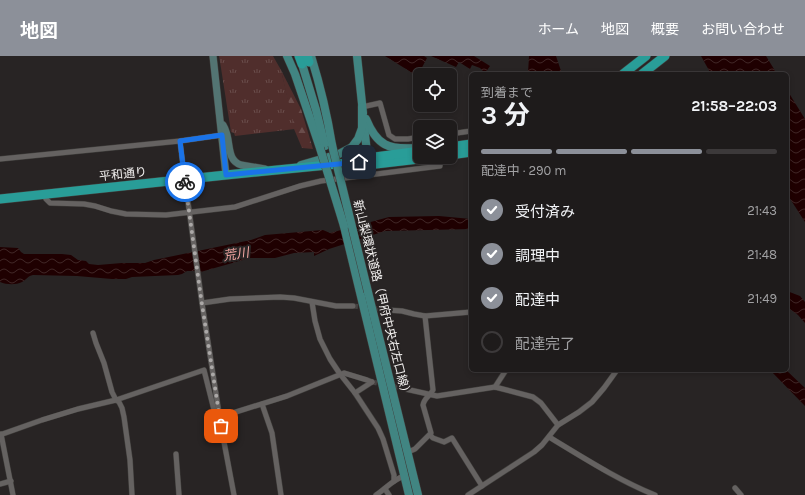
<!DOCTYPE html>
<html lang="ja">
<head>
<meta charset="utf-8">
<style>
  body { margin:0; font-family:Karla,"Noto Sans JP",sans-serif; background:#262424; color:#f1f3f6; height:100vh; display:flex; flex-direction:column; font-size:15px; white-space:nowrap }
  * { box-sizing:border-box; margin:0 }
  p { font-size:13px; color:#a1a1a3 }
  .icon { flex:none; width:22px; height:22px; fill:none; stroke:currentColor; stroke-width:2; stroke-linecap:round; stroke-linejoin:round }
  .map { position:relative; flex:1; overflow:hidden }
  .panel { position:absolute; left:469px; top:16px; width:320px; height:300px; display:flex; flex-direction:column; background:#1e1b1b; border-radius:6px; box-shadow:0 2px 6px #0003,0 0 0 1px #3c393a }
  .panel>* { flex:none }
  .buttons { position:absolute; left:413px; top:12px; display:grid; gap:8px }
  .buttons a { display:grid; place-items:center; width:44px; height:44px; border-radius:6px; background:#1e1b1b; box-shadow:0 2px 6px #0003,0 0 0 1px #3c393a; font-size:20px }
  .pin { position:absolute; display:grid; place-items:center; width:34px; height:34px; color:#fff; margin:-17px; border-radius:8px; box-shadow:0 2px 6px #0006 }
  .courier { position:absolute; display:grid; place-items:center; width:40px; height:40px; margin:-20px; border:3px solid #1a73e8; border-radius:50%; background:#fff; color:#222; box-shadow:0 1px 5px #0007 }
  .head em { font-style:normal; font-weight:700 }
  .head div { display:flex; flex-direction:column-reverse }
  .head { display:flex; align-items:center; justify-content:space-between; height:68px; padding:0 12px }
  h1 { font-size:26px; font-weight:700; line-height:30px }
  .bar { display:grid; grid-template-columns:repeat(4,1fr); gap:6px 4px; align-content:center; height:48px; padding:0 12px }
  .bar i { height:5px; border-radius:3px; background:#3c393a }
  .bar .on { background:#8c9099 }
  .bar p { grid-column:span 4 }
  ol { padding:0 12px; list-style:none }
  li { display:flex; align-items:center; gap:12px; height:44px }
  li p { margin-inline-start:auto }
  li .icon { padding:4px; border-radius:50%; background:#8c9099; color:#fff; stroke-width:4 }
  li:last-child { color:#a1a1a3 }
  li i { width:22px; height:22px; border:2px solid #3c393a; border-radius:50% }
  header { display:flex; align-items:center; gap:24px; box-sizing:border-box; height:56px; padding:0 20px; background:#8c9099; color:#fff }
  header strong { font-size:19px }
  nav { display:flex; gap:22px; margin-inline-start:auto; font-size:14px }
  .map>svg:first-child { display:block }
  .forest { fill:url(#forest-firs) }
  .park { fill:url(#park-tufts) }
  .water { fill:url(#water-waves) }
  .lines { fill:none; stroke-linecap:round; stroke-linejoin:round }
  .street-tunnel { stroke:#464242; stroke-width:5; stroke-dasharray:5 2.5; stroke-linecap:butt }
  .street-casing { stroke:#42403e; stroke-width:6 }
  .secondary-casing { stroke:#42403e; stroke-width:8 }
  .primary-casing { stroke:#42403e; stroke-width:9 }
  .highway-casing { stroke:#42403e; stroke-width:10 }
  .street { stroke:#656261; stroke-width:5 }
  .secondary { stroke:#537472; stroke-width:7 }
  .primary { stroke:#418582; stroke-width:8 }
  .highway { stroke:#299d98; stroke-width:9 }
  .street-bridge-casing { stroke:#42403e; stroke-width:6; stroke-linecap:butt }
  .primary-bridge-casing { stroke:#42403e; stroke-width:9; stroke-linecap:butt }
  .street-bridge { stroke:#656261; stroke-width:5 }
  .primary-bridge { stroke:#418582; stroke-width:8 }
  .done { stroke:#aba8a7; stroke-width:4; stroke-dasharray:0 7.2 }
  .route { stroke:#1a73e8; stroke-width:5 }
  .labels { text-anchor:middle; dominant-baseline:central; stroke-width:4; stroke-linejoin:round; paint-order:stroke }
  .street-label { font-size:12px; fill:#f1efee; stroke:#282424 }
  .water-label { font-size:13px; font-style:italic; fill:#f8a9a5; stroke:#282424 }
</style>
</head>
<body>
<header>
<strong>地図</strong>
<nav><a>ホーム</a><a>地図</a><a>概要</a><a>お問い合わせ</a></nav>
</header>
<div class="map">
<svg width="805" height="439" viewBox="0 0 805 439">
  <defs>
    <pattern id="forest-firs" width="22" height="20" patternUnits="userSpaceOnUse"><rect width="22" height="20" fill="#502e2c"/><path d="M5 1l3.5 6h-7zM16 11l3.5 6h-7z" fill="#6a4d4b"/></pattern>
    <pattern id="park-tufts" width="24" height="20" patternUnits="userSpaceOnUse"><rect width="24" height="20" fill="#502e2c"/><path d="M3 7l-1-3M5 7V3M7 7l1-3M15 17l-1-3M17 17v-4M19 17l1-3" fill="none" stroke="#6a4d4b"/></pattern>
    <pattern id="water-waves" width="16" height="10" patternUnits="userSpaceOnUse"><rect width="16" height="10" fill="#1f0001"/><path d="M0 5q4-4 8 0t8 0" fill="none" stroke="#402626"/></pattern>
  </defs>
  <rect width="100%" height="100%" fill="#282424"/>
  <polygon class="forest" points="281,14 301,53 313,93 302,92 294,73"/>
  <polygon class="park" points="219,0 273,0 281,14 295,73 235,80 234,77 231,76 221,12"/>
  <g class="water">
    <polygon points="385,0 424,0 427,2 418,19 415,17 414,18"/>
    <polygon points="431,0 474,0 490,10 485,17 480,12 472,9 470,13 459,6 456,11"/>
    <polygon points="529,0 556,0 562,18 528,18"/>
    <polygon points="701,0 766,0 777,18 711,18"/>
    <polygon points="787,34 805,63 805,166 787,138"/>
    <path d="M439,160L471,163V173L385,175L329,193L314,200V196L294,197L275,202H250L197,217L195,215H187L182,218L178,219L132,221L126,223H112L77,220L33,219C28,220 27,223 22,226C16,229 7,229 0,226V191L18,192L21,196L24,198H62L71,199L78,204L86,205L89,208L98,209L122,207H145L154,204L251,184L265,179L323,174L330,177L389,161Z"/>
    <polygon points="787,235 800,240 805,246 805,267 798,259 787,251"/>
    <polygon points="770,314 786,314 805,332 805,350"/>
  </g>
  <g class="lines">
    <g class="street-tunnel">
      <polyline points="353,250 387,254"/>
      <polyline points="372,326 401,332"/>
    </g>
    <g class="street-casing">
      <g id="street">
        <polyline points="362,51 380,47 389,79 395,83 408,83 420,81"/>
        <polyline points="450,78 471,75"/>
        <polyline points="180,85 183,110"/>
        <polyline points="0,103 180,85 222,79"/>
        <polyline points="186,132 202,247 221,370 234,439"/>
        <polyline points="44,138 46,143 50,147 84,148 95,150 111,155 126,158 166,159 235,151 300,130 321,125 440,110 440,101"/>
        <polyline points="312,246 315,265 320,283 330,303 340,318 355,337 378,372 383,383 394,419 394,425"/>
        <polyline points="202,247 230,243 280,241 294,242 336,250 353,250"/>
        <polyline points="387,254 402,255 414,258 425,260 471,256"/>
        <polyline points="93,277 96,287 104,307 112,336 116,344 119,346 122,352 124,361 130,404 132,439"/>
        <polyline points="495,331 506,314"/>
        <polyline points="401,332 437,340 495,331 533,341 541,347 558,369"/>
        <polyline points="355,337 372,326"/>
        <polyline points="262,348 272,377 281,439"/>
        <polyline points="1,378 13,439"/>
        <polyline points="0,379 42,364 78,353 116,344 204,314 215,358 220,361 287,340 344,317 367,324 372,326"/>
        <polyline points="430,379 433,382 444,386 452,382 482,430"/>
        <path d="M549,381C584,402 618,424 655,439"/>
        <path d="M408,396L415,393L431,377L423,349C424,342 430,340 433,334L425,260"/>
        <polyline points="176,398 179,439"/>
        <polyline points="0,428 11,425"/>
        <polyline points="735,432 741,439"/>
        <polyline points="385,433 389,439"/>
        <path d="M376,439C385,433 394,423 404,420"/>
        <polyline points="468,439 534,396 542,389 558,369 579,356 592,346 604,332 617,314"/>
      </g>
    </g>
    <g class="secondary-casing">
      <g id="secondary">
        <polyline points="213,0 226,119"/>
        <path d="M223,69C225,72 226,76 227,79C230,90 228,105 241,109L265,113"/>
      </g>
    </g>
    <g class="primary-casing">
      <g id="primary">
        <polyline points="287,0 295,18 320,92"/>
        <path d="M311,0C320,29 327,58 332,89"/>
        <polyline points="357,0 363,57"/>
        <polyline points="302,8 316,54 325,90"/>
        <path d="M366,63C377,90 389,94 416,92"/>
        <polyline points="364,70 368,105"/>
        <polyline points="301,109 339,98 352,91 358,83 362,72 362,51"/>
        <polyline points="344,170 409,439"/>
        <polyline points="368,236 418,439"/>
      </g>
    </g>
    <g class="highway-casing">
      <g id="highway">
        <polyline points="299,0 302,8"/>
        <polyline points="307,0 309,6"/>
        <polyline points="623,18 646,0"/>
        <polyline points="642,18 665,0"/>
        <polyline points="450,91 471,88"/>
        <polyline points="450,99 471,96"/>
        <polyline points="368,105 376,108 436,101"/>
        <polyline points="0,143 226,119 368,105 375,101 420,95"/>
      </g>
    </g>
    <use href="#street" class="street"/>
    <use href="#secondary" class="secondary"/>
    <use href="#primary" class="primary"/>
    <use href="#highway" class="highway"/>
    <g class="street-bridge-casing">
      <polyline id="street-bridge" points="183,110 186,132"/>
    </g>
    <g class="primary-bridge-casing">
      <g id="primary-bridge">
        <polyline points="332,89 368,236"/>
        <polyline points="320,92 344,170"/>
      </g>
    </g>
    <use href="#street-bridge" class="street-bridge"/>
    <use href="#primary-bridge" class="primary-bridge"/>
  </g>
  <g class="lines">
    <polyline class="done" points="185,126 201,242 221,370"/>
    <polyline class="route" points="185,126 180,85 222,79 226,119 359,106"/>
  </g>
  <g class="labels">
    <g class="street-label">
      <text transform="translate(123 118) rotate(-6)">平和通り</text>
      <text transform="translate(382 243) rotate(76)">新山梨環状道路（甲府中央右左口線）</text>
    </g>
    <g class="water-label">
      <text transform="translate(236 198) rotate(-9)">荒川</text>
    </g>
  </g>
</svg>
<div class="buttons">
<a><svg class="icon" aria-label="locate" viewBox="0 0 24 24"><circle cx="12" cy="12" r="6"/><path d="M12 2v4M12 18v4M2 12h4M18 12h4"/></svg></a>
<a><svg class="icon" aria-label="layers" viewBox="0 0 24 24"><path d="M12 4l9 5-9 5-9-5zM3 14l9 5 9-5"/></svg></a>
</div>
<div class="pin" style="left:221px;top:370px;background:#ea580c"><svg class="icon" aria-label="bag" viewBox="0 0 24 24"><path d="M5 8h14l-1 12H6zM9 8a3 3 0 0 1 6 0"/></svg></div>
<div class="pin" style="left:359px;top:106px;background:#1f2937"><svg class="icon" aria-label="home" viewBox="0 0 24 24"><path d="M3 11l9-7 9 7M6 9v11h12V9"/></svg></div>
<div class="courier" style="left:185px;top:126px"><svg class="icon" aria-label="bike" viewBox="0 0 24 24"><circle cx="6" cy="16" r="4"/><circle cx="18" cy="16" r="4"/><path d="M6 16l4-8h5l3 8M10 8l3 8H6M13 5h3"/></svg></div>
<section class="panel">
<div class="head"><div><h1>3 分</h1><p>到着まで</p></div><em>21:58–22:03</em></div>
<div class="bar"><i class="on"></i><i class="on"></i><i class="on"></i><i></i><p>配達中 · 290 m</p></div>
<ol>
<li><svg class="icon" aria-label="check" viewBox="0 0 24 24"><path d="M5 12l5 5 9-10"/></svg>受付済み<p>21:43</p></li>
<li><svg class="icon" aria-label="check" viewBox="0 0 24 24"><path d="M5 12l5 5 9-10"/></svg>調理中<p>21:48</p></li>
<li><svg class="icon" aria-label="check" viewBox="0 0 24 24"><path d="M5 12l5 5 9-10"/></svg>配達中<p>21:49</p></li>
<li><i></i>配達完了</li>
</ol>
</section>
</div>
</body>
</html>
